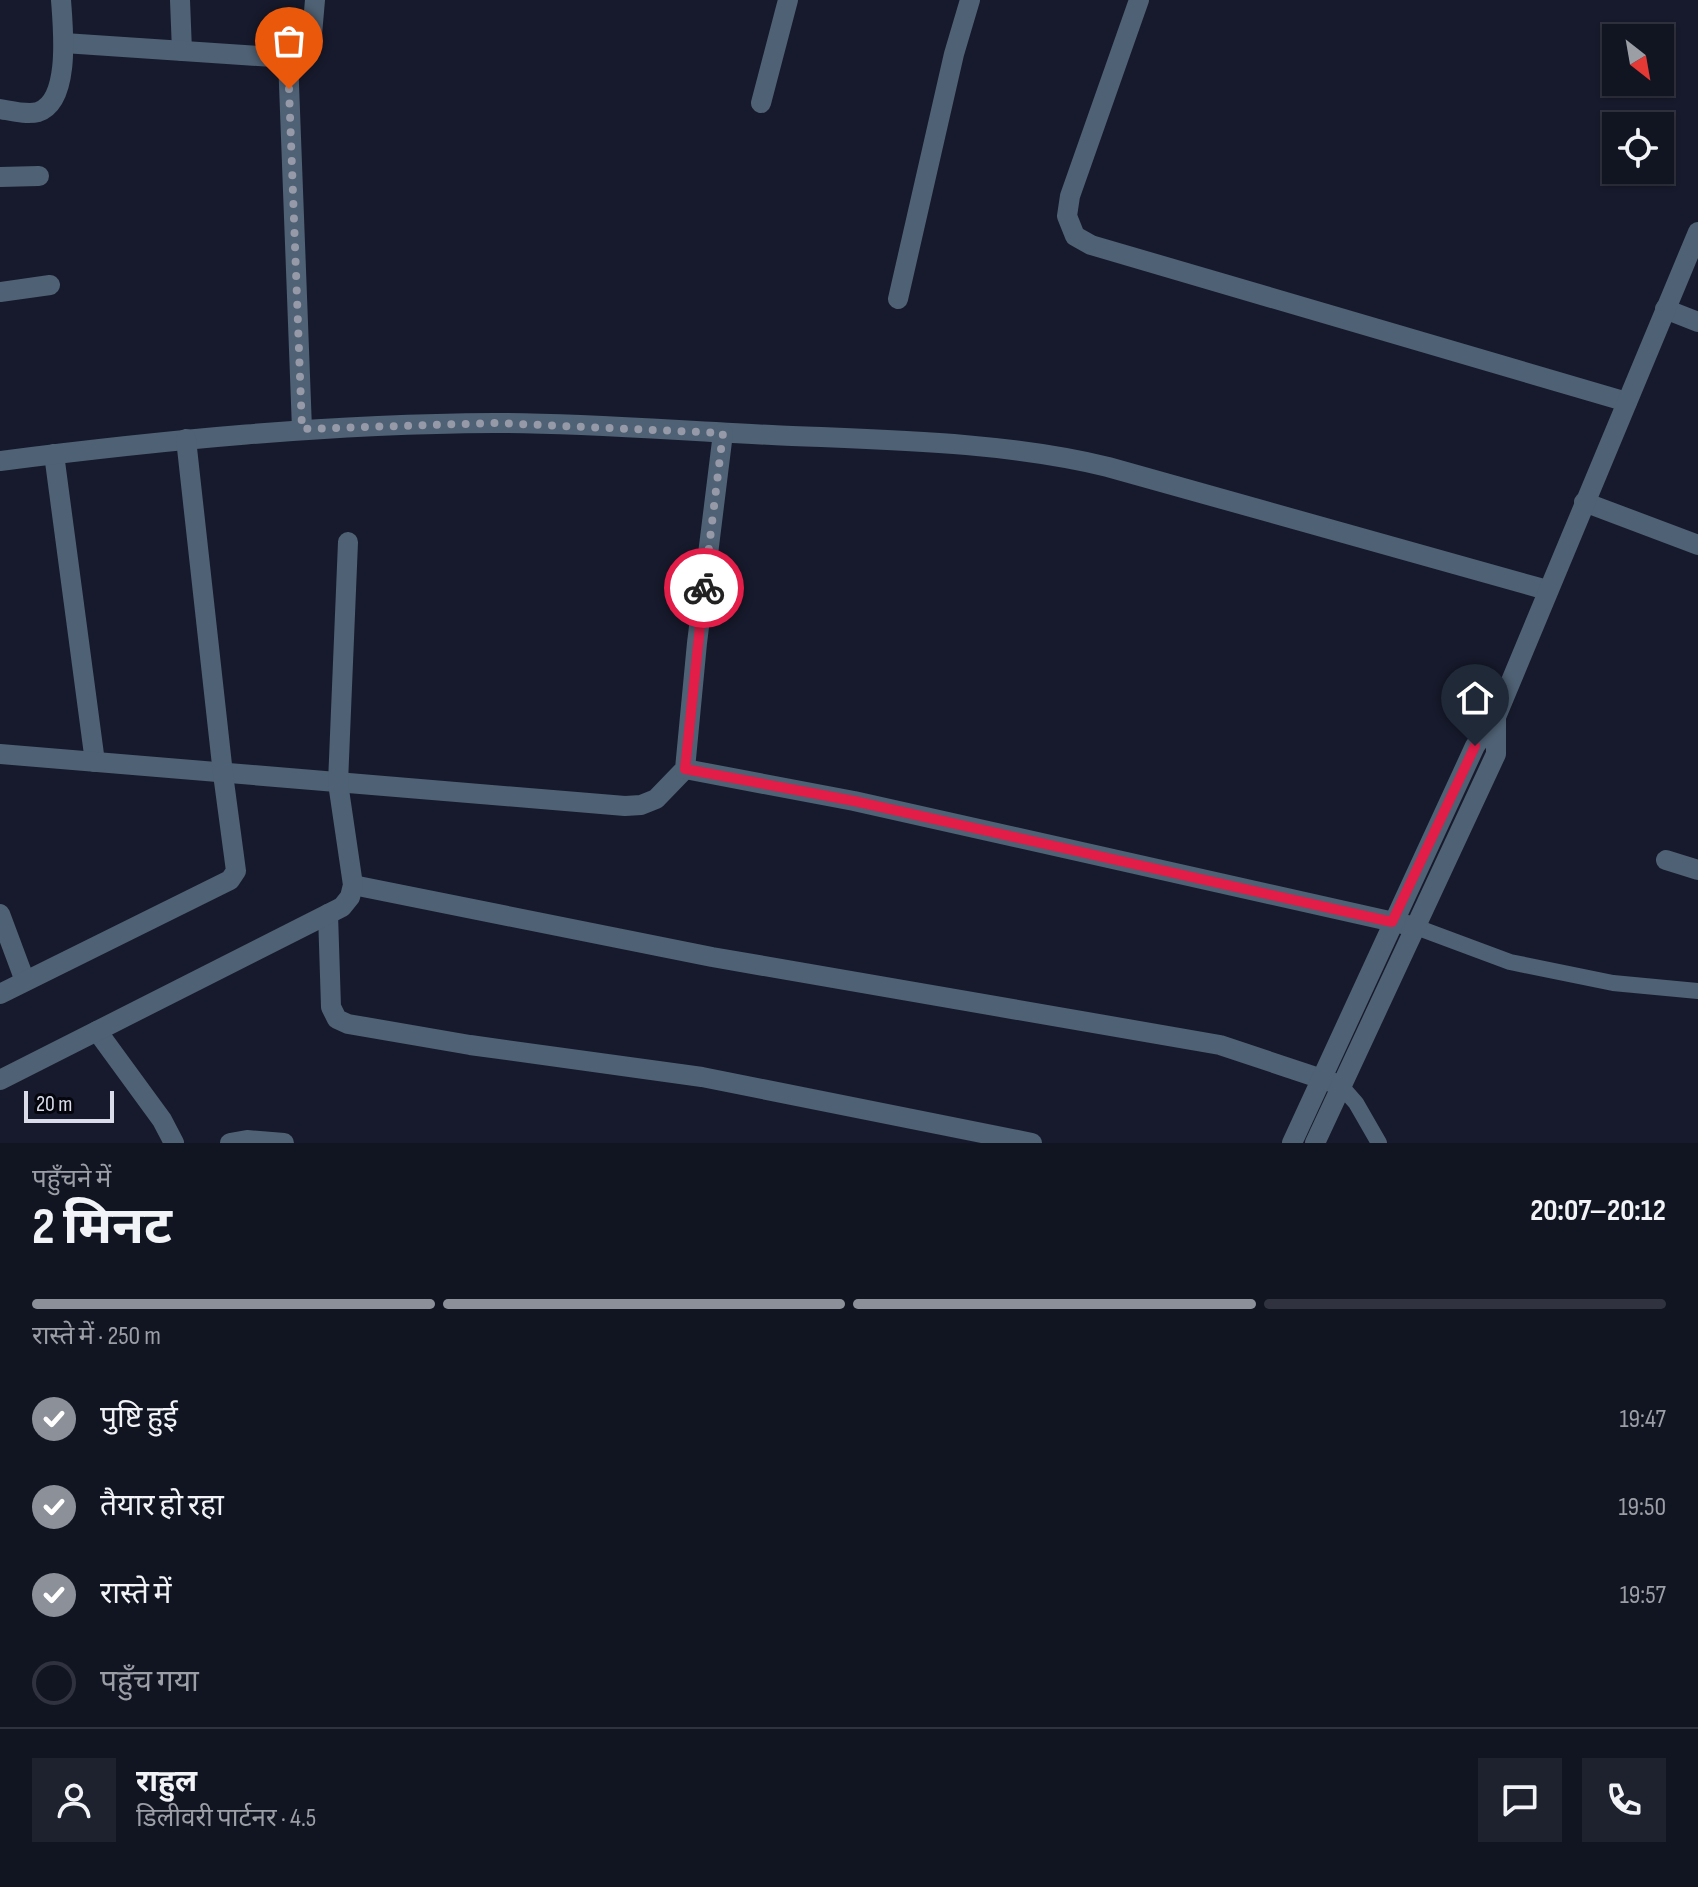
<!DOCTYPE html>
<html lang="hi">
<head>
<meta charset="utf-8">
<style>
  body { margin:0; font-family:"Sofia Sans Condensed","Noto Sans Devanagari",sans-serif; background:#1e212e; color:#f1f3f6; height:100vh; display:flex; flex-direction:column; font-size:30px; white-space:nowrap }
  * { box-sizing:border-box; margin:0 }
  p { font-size:26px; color:#9c9ea5 }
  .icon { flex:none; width:44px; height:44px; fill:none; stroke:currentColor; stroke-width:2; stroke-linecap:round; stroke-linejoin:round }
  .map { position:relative; height:1143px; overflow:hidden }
  .drawer { display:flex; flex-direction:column; background:#111421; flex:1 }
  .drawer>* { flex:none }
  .needle { width:52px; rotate:149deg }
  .controls { position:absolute; left:1602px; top:24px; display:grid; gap:16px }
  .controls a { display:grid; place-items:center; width:72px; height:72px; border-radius:0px; background:#111421; box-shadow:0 2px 6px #0004,0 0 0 2px #30333f; font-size:40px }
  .scale { position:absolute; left:24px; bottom:20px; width:90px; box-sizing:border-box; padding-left:8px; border:4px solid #dadde9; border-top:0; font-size:22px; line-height:28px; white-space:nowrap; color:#dadde9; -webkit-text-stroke:6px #05060d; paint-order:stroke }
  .pin { position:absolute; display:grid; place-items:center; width:68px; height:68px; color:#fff; margin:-82px -34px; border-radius:50% 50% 50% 0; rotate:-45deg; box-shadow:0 0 8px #0007 }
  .pin .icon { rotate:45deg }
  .courier { position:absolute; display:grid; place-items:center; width:80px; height:80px; margin:-40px; border:6px solid #e11d48; border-radius:50%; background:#fff; color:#222; box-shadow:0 2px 10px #0007 }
  .overview em { font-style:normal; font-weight:700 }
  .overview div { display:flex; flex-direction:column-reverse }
  .overview { display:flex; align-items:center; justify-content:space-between; height:136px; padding:0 32px }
  h1 { font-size:52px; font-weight:700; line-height:60px }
  .bar { display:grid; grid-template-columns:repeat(4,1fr); gap:12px 8px; align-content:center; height:96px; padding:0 32px }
  .bar i { height:10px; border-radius:6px; background:#30333f }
  .bar .on { background:#8c9099 }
  .bar p { grid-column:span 4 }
  .line { display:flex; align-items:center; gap:20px; padding:0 32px; border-top:2px solid #30333f }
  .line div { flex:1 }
  .round { display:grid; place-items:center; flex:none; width:84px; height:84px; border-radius:0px; background:#1e212e }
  ol { padding:0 32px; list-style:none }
  li { display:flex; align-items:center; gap:24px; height:88px }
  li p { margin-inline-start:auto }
  li .icon { padding:8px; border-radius:50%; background:#8c9099; color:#fff; stroke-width:4 }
  li:last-child { color:#9c9ea5 }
  li i { width:44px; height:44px; border:4px solid #30333f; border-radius:50% }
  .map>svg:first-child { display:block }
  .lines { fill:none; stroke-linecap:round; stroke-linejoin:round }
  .service { stroke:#4f6174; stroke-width:16 }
  .minor { stroke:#4f6174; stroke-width:20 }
  .tertiary { stroke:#4f6174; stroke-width:20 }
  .done { stroke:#9699a7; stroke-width:8; stroke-dasharray:0 14.4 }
  .route { stroke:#e11d48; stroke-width:10 }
</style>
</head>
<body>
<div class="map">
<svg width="1698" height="1143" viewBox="0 0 1698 1143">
  <rect width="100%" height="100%" fill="#171a2c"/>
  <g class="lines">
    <g class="service">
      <polyline points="1416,927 1510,962 1613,983 1698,991"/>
      <polyline points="1341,1086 1356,1103 1379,1143"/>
    </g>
    <g class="minor">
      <polyline points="180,0 182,51"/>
      <polyline points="1139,0 1070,196 1067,216 1075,236 1091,245 1627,402"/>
      <polyline points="64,43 288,58 302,54 311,46 315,0"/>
      <polyline points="288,58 302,429"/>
      <polyline points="761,103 788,0"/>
      <path d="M0,109C12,111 27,115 38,112C71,101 63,28 61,0"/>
      <polyline points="0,177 39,176"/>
      <polyline points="0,292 50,285"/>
      <polyline points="898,299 954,54 970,0"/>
      <polyline points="1665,309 1698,322"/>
      <polyline points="54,454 95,762"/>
      <path d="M0,461C164,440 328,424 494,423C586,423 679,431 772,435C881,440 1002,441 1108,467L1547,590"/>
      <polyline points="1584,502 1698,545"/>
      <polyline points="0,754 625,806 641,805 656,799 685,769 697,643 723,433"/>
      <polyline points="685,769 854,801 1416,927"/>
      <polyline points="1666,860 1698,870"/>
      <polyline points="353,885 712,957 1220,1045 1337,1084"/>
      <polyline points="0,914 25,981"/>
      <polyline points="328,914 331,1007 337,1019 348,1024 470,1045 702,1077 1032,1143"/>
      <polyline points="0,994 230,880 236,871 223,774 186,439"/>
      <polyline points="97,1031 162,1120 174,1143"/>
      <polyline points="0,1080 342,907 350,897 353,885 338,783 348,542"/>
      <polyline points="230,1143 247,1140 284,1143"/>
    </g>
    <g class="tertiary">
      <polyline points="1292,1143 1475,746 1496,717 1698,232"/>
      <polyline points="1315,1143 1496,754 1496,717"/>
    </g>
  </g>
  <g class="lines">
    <polyline class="done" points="289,89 302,429 495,423 723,433 704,588"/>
    <polyline class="route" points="704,588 685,769 854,801 1392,922 1475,746"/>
  </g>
</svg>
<div class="controls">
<a><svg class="needle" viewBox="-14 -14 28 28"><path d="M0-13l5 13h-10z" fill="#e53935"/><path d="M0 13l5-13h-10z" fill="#9c9ea5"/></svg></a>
<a><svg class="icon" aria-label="locate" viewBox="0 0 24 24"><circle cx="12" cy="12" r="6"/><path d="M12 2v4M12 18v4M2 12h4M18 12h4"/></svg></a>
</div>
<div class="scale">20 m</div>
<div class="pin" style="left:289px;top:89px;background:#ea580c"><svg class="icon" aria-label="bag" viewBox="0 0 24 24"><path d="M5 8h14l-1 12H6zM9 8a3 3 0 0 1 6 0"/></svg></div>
<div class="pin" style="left:1475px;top:746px;background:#1f2937"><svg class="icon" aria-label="home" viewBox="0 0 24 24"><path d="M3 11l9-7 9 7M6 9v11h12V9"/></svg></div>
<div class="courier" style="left:704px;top:588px"><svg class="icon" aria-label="bike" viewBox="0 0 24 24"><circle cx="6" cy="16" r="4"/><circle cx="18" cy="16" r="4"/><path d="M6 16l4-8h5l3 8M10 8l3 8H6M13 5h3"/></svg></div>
</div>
<section class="drawer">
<div class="overview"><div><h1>2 मिनट</h1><p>पहुँचने में</p></div><em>20:07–20:12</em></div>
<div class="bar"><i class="on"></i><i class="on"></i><i class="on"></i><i></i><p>रास्ते में · 250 m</p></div>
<ol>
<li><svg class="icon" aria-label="check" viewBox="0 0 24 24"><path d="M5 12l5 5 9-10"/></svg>पुष्टि हुई<p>19:47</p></li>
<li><svg class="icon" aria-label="check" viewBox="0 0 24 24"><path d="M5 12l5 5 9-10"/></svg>तैयार हो रहा<p>19:50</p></li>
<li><svg class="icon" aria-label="check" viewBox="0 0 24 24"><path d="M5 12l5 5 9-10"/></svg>रास्ते में<p>19:57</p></li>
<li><i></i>पहुँच गया</li>
</ol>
<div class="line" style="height:144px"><a class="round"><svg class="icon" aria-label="person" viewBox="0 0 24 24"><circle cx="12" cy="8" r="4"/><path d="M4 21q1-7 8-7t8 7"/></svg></a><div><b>राहुल</b><p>डिलीवरी पार्टनर · 4.5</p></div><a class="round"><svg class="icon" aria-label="chat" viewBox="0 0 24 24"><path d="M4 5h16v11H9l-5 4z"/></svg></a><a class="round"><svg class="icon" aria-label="phone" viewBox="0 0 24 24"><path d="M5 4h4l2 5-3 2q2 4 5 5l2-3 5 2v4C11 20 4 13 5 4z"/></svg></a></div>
</section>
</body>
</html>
